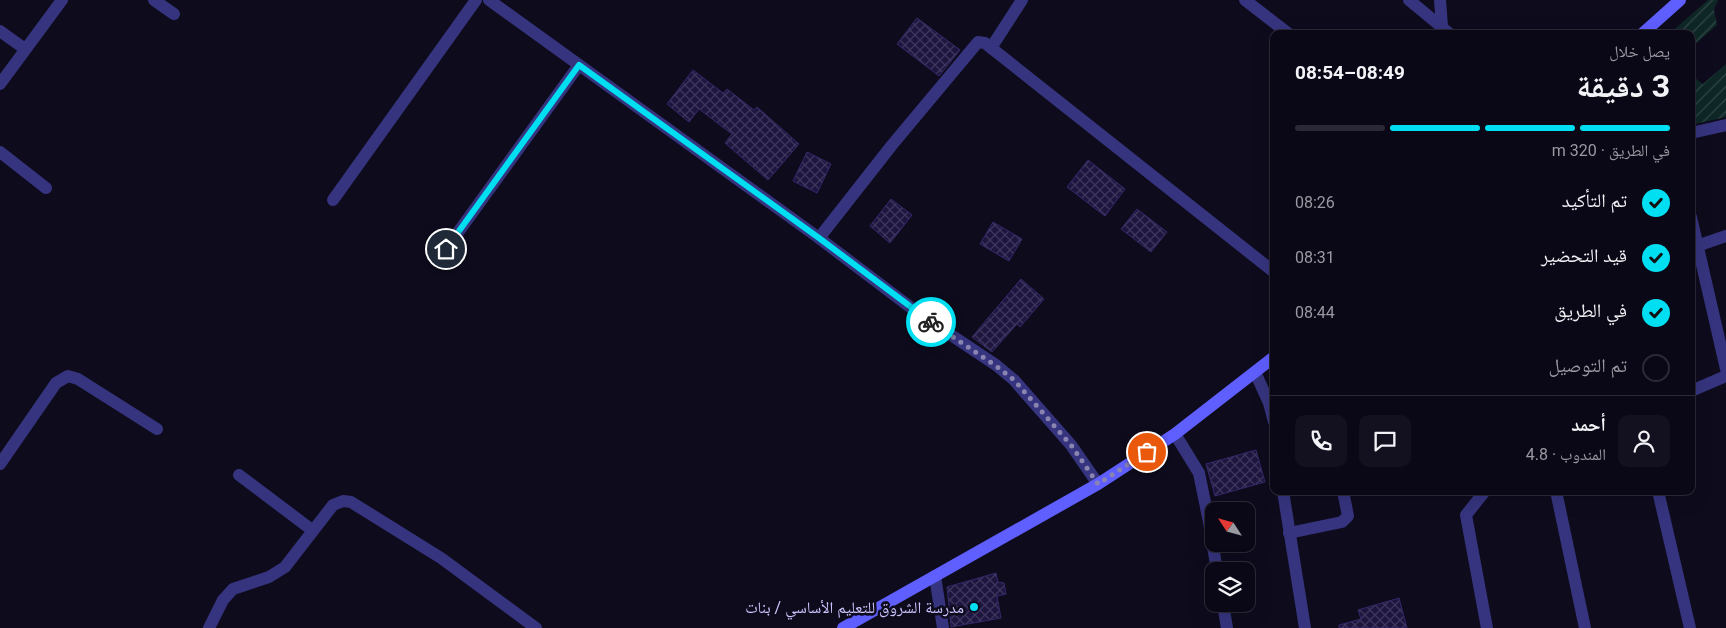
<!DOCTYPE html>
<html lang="ar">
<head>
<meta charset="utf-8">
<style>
  body { margin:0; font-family:Roboto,"Noto Naskh Arabic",sans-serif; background:#13111f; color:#f1f3f6; direction:rtl; height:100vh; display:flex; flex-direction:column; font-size:19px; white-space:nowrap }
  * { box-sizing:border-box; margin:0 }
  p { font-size:16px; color:#999aa1 }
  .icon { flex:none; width:28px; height:28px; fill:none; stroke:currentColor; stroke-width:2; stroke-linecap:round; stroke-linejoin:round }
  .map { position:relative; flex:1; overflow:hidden; direction:ltr }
  .details { position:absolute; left:1270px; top:30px; width:425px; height:465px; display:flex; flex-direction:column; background:#0a0816; border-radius:10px; box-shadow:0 5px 20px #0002,0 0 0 1px #2a2935; direction:rtl }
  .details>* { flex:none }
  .needle { width:32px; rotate:306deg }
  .controls { position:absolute; left:1205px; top:502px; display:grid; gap:10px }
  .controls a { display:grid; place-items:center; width:50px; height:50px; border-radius:10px; background:#0a0816; box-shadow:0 5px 20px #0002,0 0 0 1px #2a2935; font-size:25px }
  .pin { position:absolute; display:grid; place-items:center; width:42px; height:42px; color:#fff; margin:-21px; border:2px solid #fff; border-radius:50%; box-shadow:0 1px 5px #0007 }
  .courier { position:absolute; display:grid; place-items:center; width:50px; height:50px; margin:-25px; border:4px solid #00def2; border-radius:50%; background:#fff; color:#222; box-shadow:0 1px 6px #0007 }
  .head em { font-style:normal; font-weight:700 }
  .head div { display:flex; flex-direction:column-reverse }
  .head { display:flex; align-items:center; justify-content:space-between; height:85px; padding:0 25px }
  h1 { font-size:32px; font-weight:700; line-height:38px }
  .bar { display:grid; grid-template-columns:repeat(4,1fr); gap:8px 5px; align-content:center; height:60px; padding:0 25px }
  .bar i { height:6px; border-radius:4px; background:#2a2935 }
  .bar .current { background:#00def2 }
  .bar p { grid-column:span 4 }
  .line { display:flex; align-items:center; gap:12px; padding:0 25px; border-top:1px solid #2a2935 }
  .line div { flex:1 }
  .round { display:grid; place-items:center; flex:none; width:52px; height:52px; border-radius:10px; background:#13111f }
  ol { padding:0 25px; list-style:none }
  li { display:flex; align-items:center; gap:15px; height:55px }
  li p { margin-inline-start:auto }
  li .icon { padding:5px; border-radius:50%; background:#00def2; color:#111; stroke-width:4 }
  li:last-child { color:#999aa1 }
  li i { width:28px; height:28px; border:2px solid #2a2935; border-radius:50% }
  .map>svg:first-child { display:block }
  .garden { fill:url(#garden-furrows) }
  .building { fill:url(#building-cross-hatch); stroke:#34286b }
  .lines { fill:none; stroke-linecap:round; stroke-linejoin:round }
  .street { stroke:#36347e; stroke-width:12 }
  .secondary { stroke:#5f5eff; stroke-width:12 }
  .done { stroke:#8a85b0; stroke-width:5; stroke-dasharray:0 9 }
  .route { stroke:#00def2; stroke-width:6 }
  .poi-dot { fill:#00def2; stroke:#0e0b1d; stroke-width:2 }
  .labels { text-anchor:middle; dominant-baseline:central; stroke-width:5; stroke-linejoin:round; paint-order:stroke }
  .poi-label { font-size:16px; fill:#cdc7ff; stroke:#0e0b1d; text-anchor:end }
</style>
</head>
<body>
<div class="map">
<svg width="1726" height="628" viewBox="0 0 1726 628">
  <defs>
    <pattern id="garden-furrows" width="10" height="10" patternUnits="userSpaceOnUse" patternTransform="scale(1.25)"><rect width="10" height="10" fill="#0e2726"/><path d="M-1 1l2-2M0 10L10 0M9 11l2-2" fill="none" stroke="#304547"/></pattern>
    <pattern id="building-cross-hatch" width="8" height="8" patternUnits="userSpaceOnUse" patternTransform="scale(1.25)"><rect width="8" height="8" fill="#1e163f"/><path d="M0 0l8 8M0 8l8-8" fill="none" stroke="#3e365c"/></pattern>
  </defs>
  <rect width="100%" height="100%" fill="#0e0b1d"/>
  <g class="garden">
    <polygon points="1708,0 1718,0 1714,9 1717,25 1691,48 1691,34 1669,34"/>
    <polygon points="1726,64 1726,117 1691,125 1691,78 1693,77 1703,84"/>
  </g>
  <g class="building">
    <polygon points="917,18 960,50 939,76 897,44"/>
    <polygon points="693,70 723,93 727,89 754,110 757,107 799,144 768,180 725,143 732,134 699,109 689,122 667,104"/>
    <polygon points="807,152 831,164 817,193 793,181"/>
    <polygon points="1088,160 1125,189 1105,216 1067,187"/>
    <polygon points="891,199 912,215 890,243 870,226"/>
    <polygon points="1137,209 1167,232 1151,252 1121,229"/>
    <polygon points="993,222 1022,239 1009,261 980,244"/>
    <polygon points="1021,279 1044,299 1020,327 1017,324 992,352 972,337"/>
    <polygon points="1256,450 1265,482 1215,496 1206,464"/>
    <polygon points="996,573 998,582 1004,583 1006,594 997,596 1001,618 951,627 947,587"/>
    <polygon points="1399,598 1407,628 1339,628 1339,625 1361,619 1358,610"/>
  </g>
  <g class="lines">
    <g class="street">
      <polyline points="154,0 174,14"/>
      <polyline points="489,0 819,238 918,313 996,365 1014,380 1071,445 1098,484"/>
      <polyline points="1245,0 1289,34"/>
      <polyline points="1409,0 1450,34"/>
      <polyline points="1440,0 1442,26"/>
      <polyline points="0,31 25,49"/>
      <polyline points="991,48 1022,0"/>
      <polyline points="0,84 62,0"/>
      <polyline points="1691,133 1726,125"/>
      <polyline points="0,152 46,188"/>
      <polyline points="333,200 476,0"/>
      <polyline points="1691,217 1726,369"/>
      <polyline points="819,238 892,145 978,42 985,43 1274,272"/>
      <polyline points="1697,246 1726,236"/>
      <polyline points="446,249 579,65"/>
      <polyline points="1255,372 1269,403 1274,422"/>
      <polyline points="1691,391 1726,376"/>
      <polyline points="1175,434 1199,473 1209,522 1217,571"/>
      <polyline points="0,464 56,383 68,376 78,379 157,429"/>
      <polyline points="239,475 312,530"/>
      <polyline points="1283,491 1305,628"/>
      <polyline points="1485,491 1466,515 1487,628"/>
      <polyline points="1556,491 1585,628"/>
      <polyline points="1658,491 1690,628"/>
      <polyline points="1289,533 1342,522 1348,516 1343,491"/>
      <polyline points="935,576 943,628"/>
      <polyline points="1223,604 1227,628"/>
      <polyline points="209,628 223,600 233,589 269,577 285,567 333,505 343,501 351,502 441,558 536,628"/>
    </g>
    <g class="secondary">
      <polyline points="1642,34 1680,0"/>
      <polyline points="843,628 1098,484 1175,434 1274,357"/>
    </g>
  </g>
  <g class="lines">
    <polyline class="done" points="931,322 996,366 1014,380 1071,445 1098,484 1147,452"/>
    <polyline class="route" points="446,249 579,65 819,238 931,322"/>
  </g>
  <circle class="poi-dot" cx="974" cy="607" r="5"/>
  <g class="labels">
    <g class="poi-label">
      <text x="964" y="607">مدرسة الشروق للتعليم الأساسي / بنات</text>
    </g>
  </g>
</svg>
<div class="controls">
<a><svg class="needle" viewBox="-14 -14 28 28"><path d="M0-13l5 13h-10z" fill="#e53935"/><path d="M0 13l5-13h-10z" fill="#999aa1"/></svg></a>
<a><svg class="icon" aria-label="layers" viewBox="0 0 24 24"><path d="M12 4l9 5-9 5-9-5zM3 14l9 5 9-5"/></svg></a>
</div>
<div class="pin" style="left:1147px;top:452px;background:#ea580c"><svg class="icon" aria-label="bag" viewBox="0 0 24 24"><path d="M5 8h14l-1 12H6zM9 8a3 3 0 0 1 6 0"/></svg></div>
<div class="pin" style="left:446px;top:249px;background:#1f2937"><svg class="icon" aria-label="home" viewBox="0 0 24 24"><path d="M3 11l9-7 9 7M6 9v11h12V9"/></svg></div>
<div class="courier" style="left:931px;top:322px"><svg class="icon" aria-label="bike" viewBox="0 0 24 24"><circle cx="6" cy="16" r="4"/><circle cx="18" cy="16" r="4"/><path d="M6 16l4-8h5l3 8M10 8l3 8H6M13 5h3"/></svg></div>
<section class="details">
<div class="head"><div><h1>3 دقيقة</h1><p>يصل خلال</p></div><em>08:49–08:54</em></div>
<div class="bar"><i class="current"></i><i class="current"></i><i class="current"></i><i></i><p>في الطريق · 320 m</p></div>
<ol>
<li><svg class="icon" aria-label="check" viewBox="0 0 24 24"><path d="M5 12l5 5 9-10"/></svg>تم التأكيد<p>08:26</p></li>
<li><svg class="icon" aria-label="check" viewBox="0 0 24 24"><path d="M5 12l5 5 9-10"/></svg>قيد التحضير<p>08:31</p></li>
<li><svg class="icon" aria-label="check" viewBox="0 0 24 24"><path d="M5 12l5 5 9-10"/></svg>في الطريق<p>08:44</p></li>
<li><i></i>تم التوصيل</li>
</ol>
<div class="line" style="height:90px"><a class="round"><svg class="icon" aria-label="person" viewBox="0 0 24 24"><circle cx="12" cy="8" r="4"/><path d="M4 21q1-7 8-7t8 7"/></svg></a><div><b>أحمد</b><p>المندوب · 4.8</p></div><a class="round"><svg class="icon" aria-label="chat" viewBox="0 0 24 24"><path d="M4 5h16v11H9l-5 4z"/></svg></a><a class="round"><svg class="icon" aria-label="phone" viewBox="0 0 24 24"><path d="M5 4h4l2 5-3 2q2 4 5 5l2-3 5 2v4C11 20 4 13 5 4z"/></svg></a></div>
</section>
</div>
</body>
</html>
